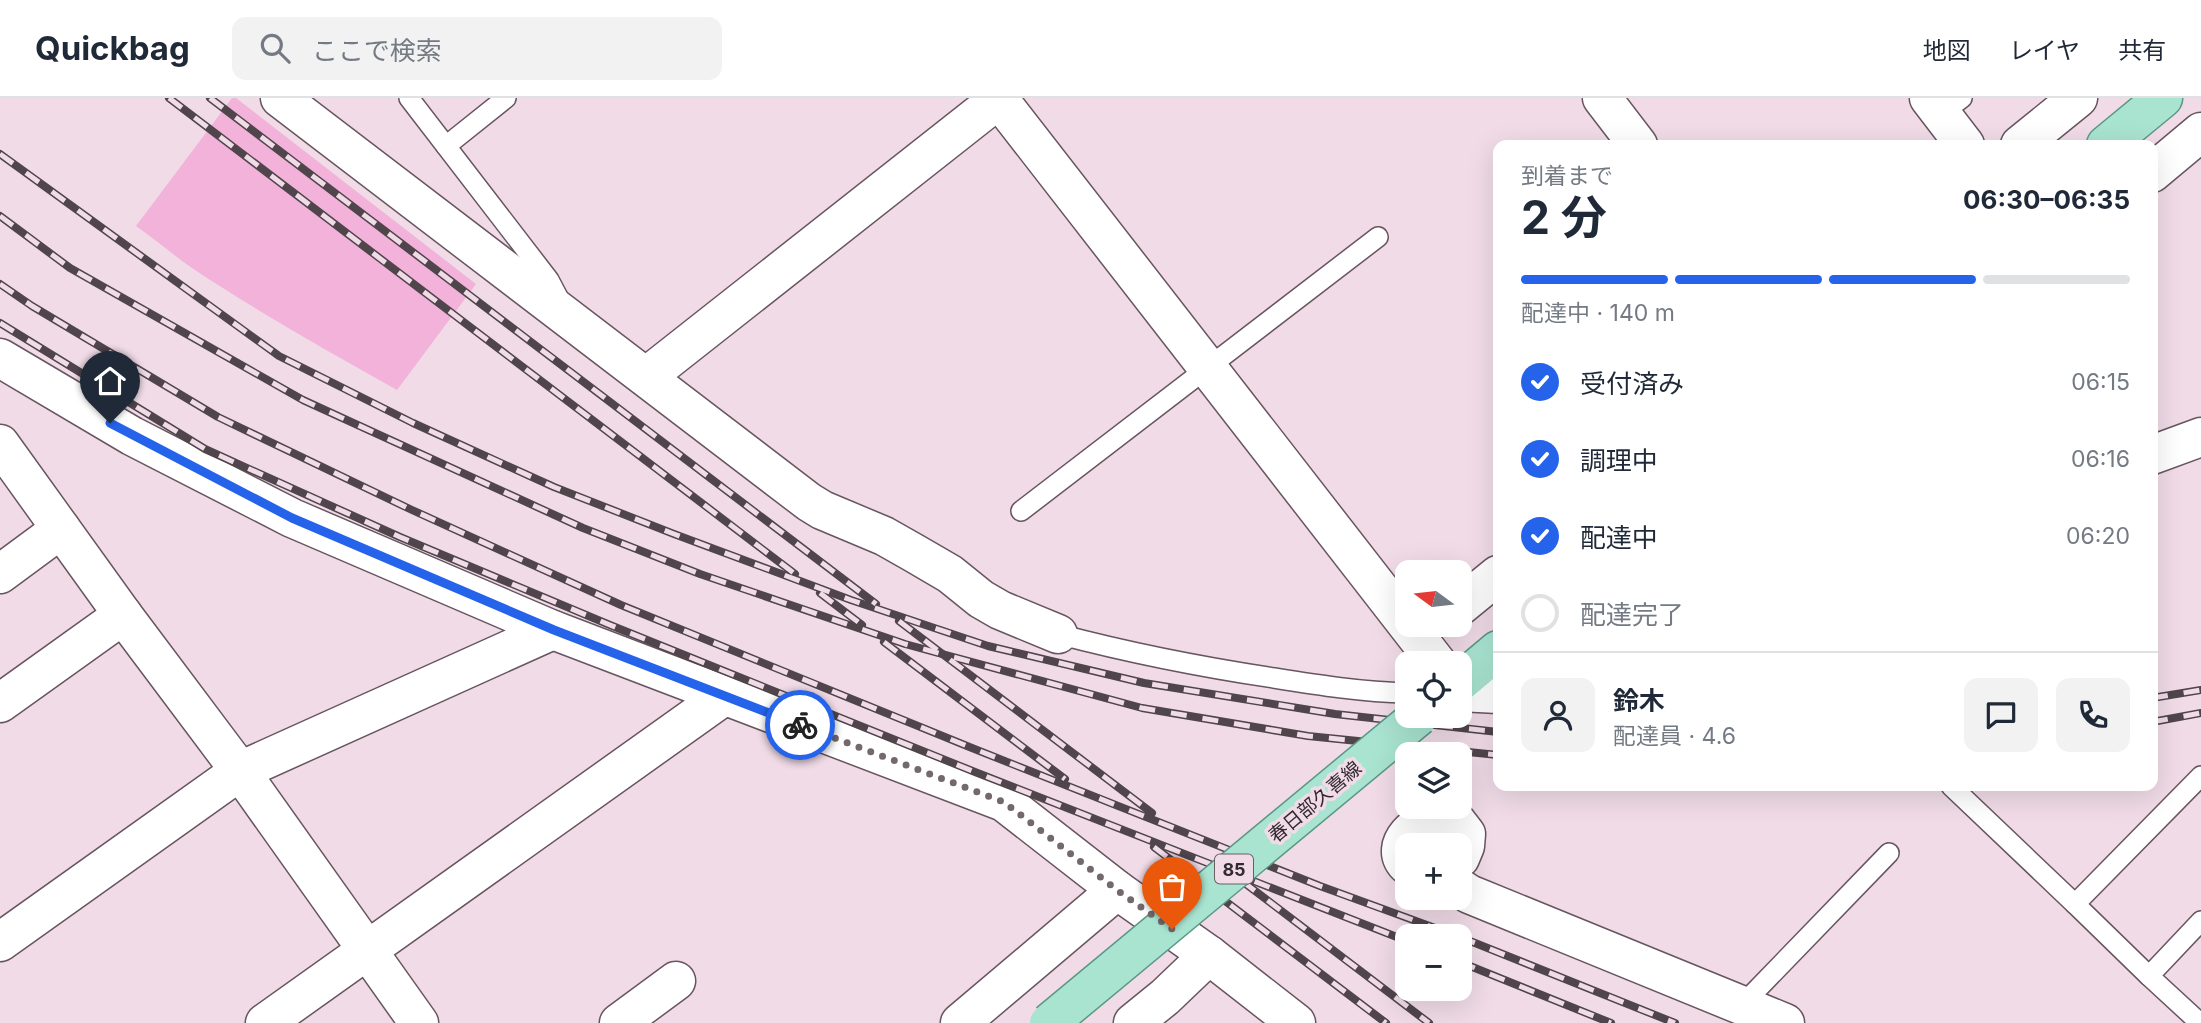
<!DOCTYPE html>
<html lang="ja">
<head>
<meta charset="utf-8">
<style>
  body { margin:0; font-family:Inter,"Noto Sans JP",sans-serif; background:#f2f2f3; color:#1f2937; height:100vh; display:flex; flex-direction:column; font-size:26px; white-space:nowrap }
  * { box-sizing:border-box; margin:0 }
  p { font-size:23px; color:#747a83 }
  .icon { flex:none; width:38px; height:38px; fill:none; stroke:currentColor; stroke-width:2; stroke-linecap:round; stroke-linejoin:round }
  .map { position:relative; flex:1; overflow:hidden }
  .details { position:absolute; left:1493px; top:42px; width:665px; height:651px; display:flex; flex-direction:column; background:#fff; border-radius:14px; box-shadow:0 7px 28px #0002 }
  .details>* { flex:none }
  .needle { width:46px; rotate:285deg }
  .controls { position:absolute; left:1395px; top:462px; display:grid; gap:14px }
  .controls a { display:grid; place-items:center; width:77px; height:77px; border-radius:14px; background:#fff; box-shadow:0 7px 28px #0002; font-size:35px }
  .pin { position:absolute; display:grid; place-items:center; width:60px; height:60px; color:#fff; margin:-72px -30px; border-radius:50% 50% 50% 0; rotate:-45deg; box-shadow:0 0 7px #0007 }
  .pin .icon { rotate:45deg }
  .courier { position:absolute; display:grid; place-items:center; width:70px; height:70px; margin:-35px; border:5px solid #2563eb; border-radius:50%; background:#fff; color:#222; box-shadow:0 2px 9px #0007 }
  .head em { font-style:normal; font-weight:700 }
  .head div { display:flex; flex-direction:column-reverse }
  .head { display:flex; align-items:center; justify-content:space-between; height:119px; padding:0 28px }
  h1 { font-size:46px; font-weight:700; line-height:52px }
  .bar { display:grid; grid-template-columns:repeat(4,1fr); gap:10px 7px; align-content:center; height:84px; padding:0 28px }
  .bar i { height:9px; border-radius:5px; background:#e0e1e3 }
  .bar .active { background:#2563eb }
  .bar p { grid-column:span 4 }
  .line { display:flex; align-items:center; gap:18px; padding:0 28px; border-top:2px solid #e0e1e3 }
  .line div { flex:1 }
  .round { display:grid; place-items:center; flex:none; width:74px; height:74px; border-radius:14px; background:#f2f2f3 }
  ol { padding:0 28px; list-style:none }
  li { display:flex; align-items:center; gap:21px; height:77px }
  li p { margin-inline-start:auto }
  li .icon { padding:7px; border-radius:50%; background:#2563eb; color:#fff; stroke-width:4 }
  li:last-child { color:#747a83 }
  li i { width:38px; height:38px; border:4px solid #e0e1e3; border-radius:50% }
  header { display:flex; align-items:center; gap:42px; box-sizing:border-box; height:98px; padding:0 35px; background:#fff; border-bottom:2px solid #e0e1e3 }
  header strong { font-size:33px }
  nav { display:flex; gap:38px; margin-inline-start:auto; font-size:24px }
  .search { width:490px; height:63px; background:#f2f2f3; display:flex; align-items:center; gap:18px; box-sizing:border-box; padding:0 24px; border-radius:14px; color:#747a83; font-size:26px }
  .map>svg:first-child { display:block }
  .green { fill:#f2b2da }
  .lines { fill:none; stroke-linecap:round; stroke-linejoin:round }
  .service-casing { stroke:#675560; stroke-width:22 }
  .minor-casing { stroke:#675560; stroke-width:41 }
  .tertiary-casing { stroke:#675560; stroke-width:41 }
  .primary-casing { stroke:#5a9785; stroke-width:41 }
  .service { stroke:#fff; stroke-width:19 }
  .minor { stroke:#fff; stroke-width:38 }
  .tertiary { stroke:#fff; stroke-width:38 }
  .primary { stroke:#a9e4d1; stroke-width:38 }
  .rail-casing { stroke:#4f454b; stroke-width:8 }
  .rail { stroke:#f0dbe7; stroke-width:5; stroke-dasharray:16; stroke-linecap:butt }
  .primary-bridge-casing { stroke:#5a9785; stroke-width:41; stroke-linecap:butt }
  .primary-bridge { stroke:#a9e4d1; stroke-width:38 }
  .done { stroke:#74686f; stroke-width:7; stroke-dasharray:0 12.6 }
  .route { stroke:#2563eb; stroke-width:9 }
  .labels { text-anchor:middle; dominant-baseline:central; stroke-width:7; stroke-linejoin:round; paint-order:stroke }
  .shield { fill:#f0dbe7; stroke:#6b5f66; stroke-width:2 }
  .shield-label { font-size:18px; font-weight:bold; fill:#322a2f }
  .street-label { font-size:19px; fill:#322a2f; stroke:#f0dbe7 }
</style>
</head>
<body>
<header>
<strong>Quickbag</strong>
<div class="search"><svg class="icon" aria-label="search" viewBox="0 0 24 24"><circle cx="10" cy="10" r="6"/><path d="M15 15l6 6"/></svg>ここで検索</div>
<nav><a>地図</a><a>レイヤ</a><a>共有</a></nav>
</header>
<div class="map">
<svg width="2201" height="925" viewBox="0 0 2201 925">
  <rect width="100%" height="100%" fill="#f0dbe7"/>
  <path class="green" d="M232,0H236L476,186L397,292C328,253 258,214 192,170C173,157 155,141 136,128Z"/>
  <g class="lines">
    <g class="service-casing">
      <g id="service">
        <polyline points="409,0 549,182 559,201"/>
        <polyline points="1941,16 1962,0"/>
        <polyline points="446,48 506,0"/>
        <polyline points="1021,413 1378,139"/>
        <path d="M1058,536C1130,555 1201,569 1274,580C1318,587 1362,594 1407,595"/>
        <polyline points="1951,688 2075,806"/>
        <polyline points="2149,878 2075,806 2201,678"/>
        <polyline points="1742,907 1889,755"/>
        <polyline points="2200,925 2149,878 2201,823"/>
      </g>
    </g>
    <g class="minor-casing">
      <g id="minor">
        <polyline points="280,0 809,404 822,412 884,438 914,455 950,476 981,501 1000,512 1058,536"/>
        <polyline points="998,0 1437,565"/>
        <polyline points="1929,0 1965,47"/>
        <polyline points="2020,47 2078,0"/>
        <polyline points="2152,75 2201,34"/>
        <polyline points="0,260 132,338 292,420 553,532 240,673 0,844"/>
        <polyline points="646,279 1000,0"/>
        <polyline points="0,346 123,517 240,673 419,925"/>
        <polyline points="0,476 61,431"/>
        <polyline points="1460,508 1498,477"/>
        <polyline points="553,532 1004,704 1117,792 1209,857 1296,925"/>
        <polyline points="1460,594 1498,596"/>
        <polyline points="0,605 123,517"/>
        <path d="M1407,767C1388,747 1418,721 1439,720C1445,719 1451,722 1456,723L1466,736L1465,748L1460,760"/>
        <polyline points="1460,790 1469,796 1785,925"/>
        <polyline points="265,925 724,598"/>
        <polyline points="619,925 676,883"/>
        <polyline points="960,925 1117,792"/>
        <polyline points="1133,925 1165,899 1209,857"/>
      </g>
    </g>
    <g class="tertiary-casing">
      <g id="tertiary">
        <polyline points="1602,0 1638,47"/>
        <polyline points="2152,357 2201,339"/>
      </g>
    </g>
    <g class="primary-casing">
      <g id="primary">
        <polyline points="2106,47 2163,0"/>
        <polyline points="1460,584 1498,552"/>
      </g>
    </g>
    <use href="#service" class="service"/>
    <use href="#minor" class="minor"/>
    <use href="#tertiary" class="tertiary"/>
    <use href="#primary" class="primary"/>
    <g class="rail-casing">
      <g id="rail">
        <polyline points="169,0 795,476"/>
        <polyline points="210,0 876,506"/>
        <polyline points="0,56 279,258 413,325 554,389 674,436 851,502 988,548 1144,585 1335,616 1498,634"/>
        <polyline points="0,118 70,170 303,302 583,430 700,476 905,546 1142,610 1308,638 1498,657"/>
        <polyline points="0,186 32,208 218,319 412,412 621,507 972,650 1320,788 1457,838"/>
        <polyline points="0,225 205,351 400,439 610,527 975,674 1407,843"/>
        <polyline points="820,495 862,527"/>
        <polyline points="899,523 1152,715"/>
        <polyline points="884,544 1065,681"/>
        <polyline points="2152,600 2201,592"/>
        <polyline points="2152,624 2201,615"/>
        <polyline points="1154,749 1386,925"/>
        <polyline points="1242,783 1429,925"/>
        <polyline points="1460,839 1675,925"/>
        <polyline points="1460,864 1611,925"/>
      </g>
    </g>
    <use href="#rail" class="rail"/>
    <g class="primary-bridge-casing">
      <polyline id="primary-bridge" points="1049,925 1419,618"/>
    </g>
    <use href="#primary-bridge" class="primary-bridge"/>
  </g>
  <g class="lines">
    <polyline class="done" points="800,627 1004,704 1117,792 1172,831"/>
    <polyline class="route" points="110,325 292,420 554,532 800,627"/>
  </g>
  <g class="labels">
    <rect class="shield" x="1215" y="756.5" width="38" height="29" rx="5"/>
    <g class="shield-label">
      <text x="1234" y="771">85</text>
    </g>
    <g class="street-label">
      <text transform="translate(1315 704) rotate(-40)">春日部久喜線</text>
    </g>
  </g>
</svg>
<div class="controls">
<a><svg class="needle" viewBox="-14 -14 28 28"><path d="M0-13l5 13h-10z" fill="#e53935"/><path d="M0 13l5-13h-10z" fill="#747a83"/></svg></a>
<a><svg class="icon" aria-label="locate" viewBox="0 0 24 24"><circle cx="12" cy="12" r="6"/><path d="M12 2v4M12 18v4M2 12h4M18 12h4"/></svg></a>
<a><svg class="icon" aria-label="layers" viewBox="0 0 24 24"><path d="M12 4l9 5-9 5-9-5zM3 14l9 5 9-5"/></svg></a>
<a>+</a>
<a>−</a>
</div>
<div class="pin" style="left:1172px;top:831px;background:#ea580c"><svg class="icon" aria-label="bag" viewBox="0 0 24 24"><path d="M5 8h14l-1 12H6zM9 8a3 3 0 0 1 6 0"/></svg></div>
<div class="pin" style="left:110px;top:325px;background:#1f2937"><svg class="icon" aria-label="home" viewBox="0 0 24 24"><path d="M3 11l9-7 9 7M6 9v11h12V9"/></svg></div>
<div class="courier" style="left:800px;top:627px"><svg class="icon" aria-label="bike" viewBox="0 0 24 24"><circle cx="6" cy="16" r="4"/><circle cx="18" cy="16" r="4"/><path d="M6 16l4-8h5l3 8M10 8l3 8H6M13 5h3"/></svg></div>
<section class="details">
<div class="head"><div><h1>2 分</h1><p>到着まで</p></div><em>06:30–06:35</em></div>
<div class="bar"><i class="active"></i><i class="active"></i><i class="active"></i><i></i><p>配達中 · 140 m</p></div>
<ol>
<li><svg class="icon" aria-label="check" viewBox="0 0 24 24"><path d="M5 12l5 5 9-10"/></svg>受付済み<p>06:15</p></li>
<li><svg class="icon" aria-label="check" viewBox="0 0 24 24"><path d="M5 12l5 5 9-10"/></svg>調理中<p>06:16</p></li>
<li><svg class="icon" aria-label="check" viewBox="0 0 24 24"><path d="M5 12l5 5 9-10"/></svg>配達中<p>06:20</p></li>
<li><i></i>配達完了</li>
</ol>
<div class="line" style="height:126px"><a class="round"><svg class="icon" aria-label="person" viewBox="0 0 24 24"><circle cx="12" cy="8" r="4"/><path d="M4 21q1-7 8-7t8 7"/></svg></a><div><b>鈴木</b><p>配達員 · 4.6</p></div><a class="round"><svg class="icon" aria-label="chat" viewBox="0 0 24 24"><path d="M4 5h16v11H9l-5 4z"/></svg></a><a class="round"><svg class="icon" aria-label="phone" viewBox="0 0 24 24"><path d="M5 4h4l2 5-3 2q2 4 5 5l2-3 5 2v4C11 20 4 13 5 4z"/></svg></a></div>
</section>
</div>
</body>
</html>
